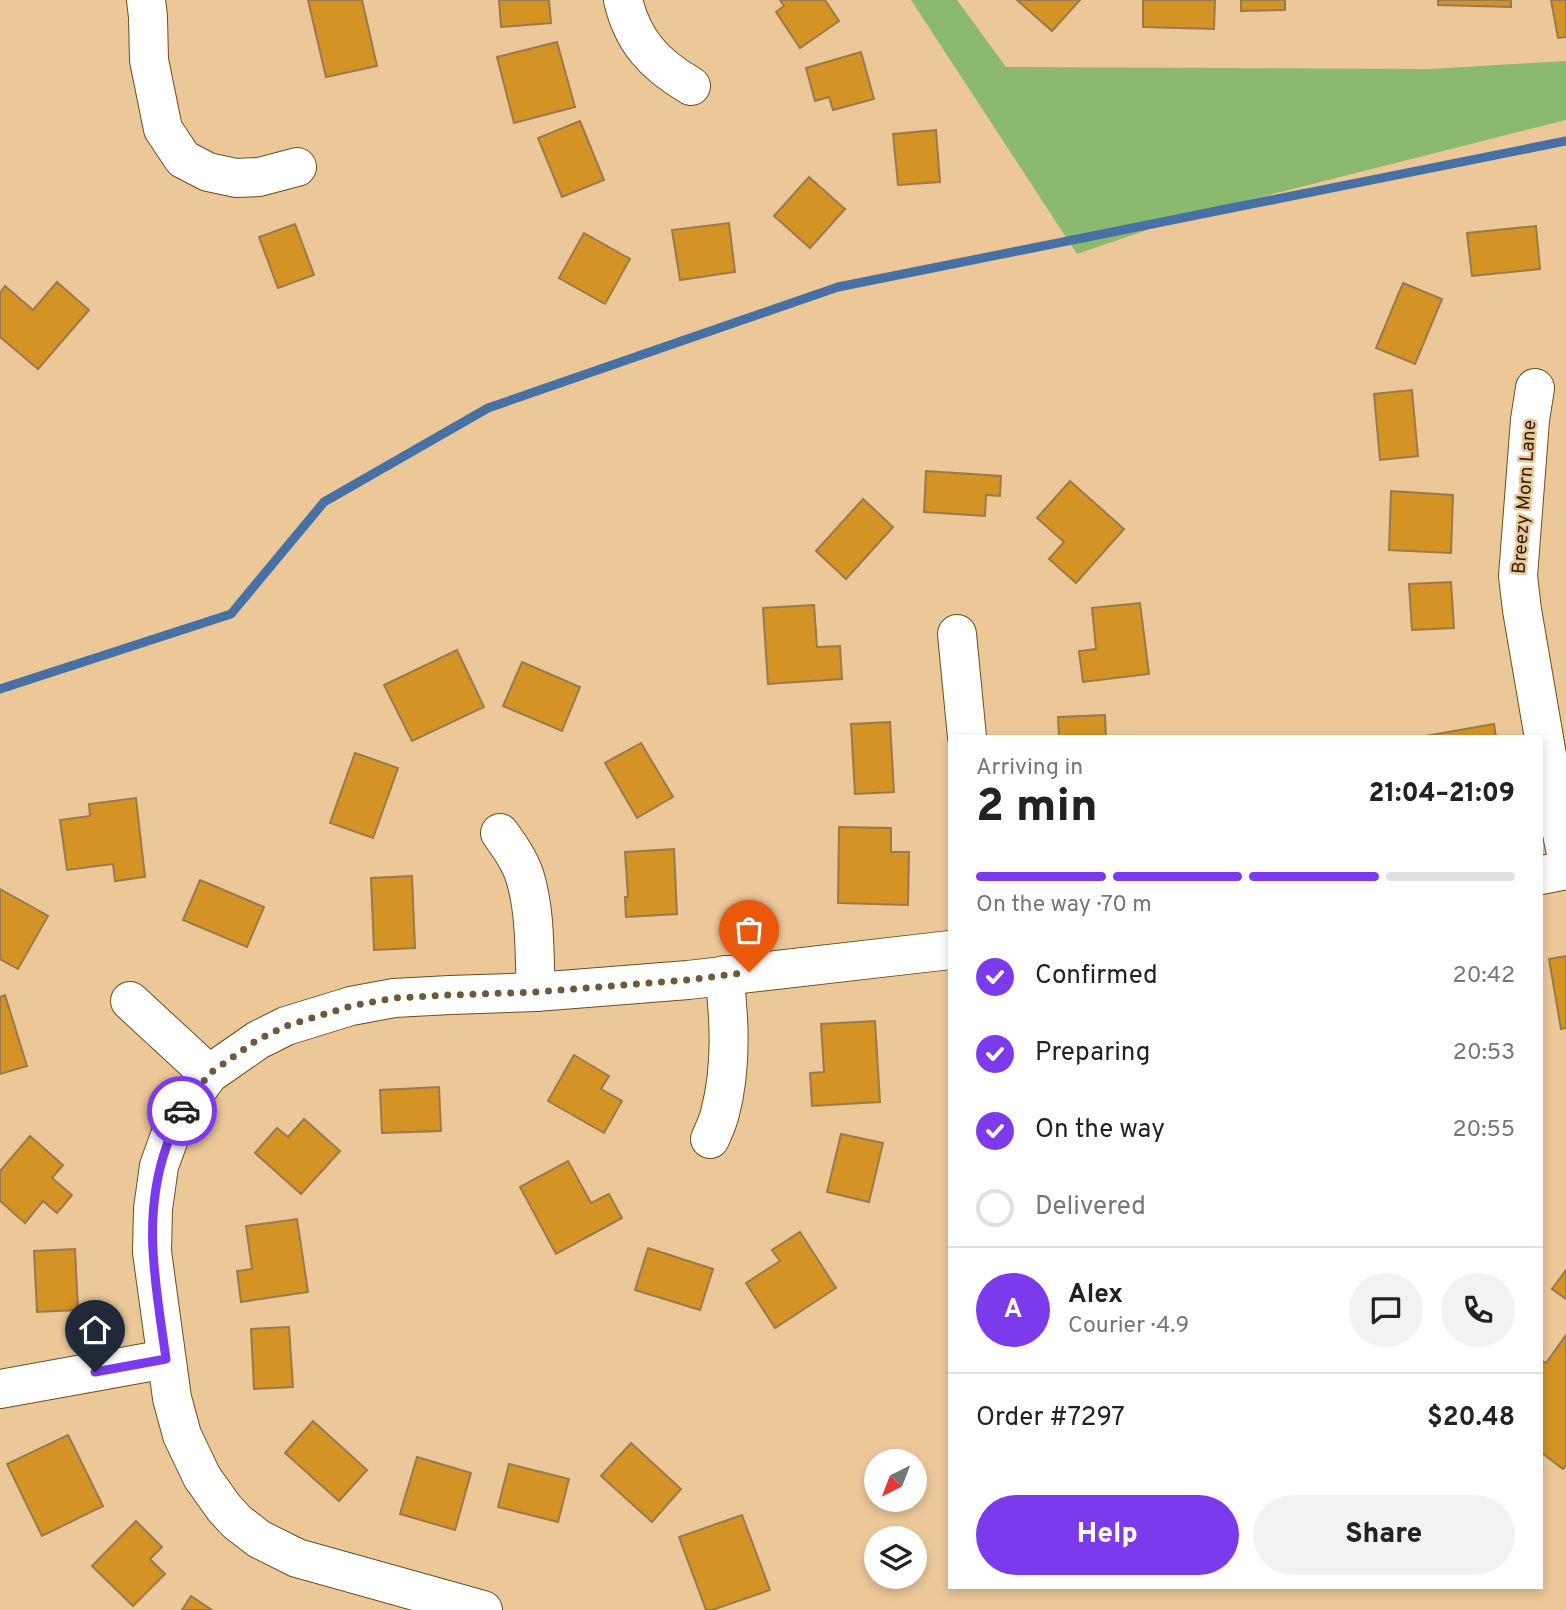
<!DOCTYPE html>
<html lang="en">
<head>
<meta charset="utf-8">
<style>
  body { margin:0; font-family:Overpass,sans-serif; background:#f2f2f2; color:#222; height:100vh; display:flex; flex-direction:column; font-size:26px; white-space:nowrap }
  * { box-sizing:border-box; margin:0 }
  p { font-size:23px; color:#767676 }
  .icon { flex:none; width:38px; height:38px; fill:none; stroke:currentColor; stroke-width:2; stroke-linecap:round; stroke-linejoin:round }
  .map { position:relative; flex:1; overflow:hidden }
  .sheet { position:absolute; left:948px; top:735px; width:595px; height:854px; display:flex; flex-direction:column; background:#fff; border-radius:0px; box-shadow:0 4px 10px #0003 }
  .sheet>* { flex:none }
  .needle { width:46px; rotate:222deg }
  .tools { position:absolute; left:864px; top:1449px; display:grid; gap:14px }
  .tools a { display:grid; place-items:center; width:63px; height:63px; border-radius:50%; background:#fff; box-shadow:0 4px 10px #0003; font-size:35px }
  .pin { position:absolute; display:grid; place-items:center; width:60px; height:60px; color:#fff; margin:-72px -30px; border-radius:50% 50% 50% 0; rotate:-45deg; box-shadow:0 0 7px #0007 }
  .pin .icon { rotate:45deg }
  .courier { position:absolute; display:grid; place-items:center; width:70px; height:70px; margin:-35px; border:5px solid #7c3aed; border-radius:50%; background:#fff; color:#222; box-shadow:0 2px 9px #0007 }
  .overview em { font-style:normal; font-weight:800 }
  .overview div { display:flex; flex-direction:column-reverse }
  .overview { display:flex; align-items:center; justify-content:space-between; height:119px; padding:0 28px }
  h1 { font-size:46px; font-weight:800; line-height:52px }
  .bar { display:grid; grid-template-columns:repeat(4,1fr); gap:10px 7px; align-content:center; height:84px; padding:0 28px }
  .bar i { height:9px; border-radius:5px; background:#e0e0e0 }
  .bar .selected { background:#7c3aed }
  .bar p { grid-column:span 4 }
  .line { display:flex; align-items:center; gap:18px; padding:0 28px; border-top:2px solid #e0e0e0 }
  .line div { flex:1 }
  .round { display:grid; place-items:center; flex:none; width:74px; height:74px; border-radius:37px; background:#f2f2f2 }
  ol { padding:0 28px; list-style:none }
  li { display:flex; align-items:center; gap:21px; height:77px }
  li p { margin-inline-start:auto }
  li .icon { padding:7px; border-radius:50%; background:#7c3aed; color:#fff; stroke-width:4 }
  li:last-child { color:#767676 }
  li i { width:38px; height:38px; border:4px solid #e0e0e0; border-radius:50% }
  .cta { display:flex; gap:14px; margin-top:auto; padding:14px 28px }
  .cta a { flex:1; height:80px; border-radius:42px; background:#7c3aed; color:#fff; font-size:28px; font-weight:800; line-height:80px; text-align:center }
  .cta a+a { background:#f2f2f2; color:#222 }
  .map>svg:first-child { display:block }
  .green { fill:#8bba6f }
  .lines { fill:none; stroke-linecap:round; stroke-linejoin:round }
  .stream { stroke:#4770a4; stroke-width:9 }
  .building { fill:#d49325; stroke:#9a794c; stroke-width:2 }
  .minor-casing { stroke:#6c4d20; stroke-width:40 }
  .minor { stroke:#fff; stroke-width:38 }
  .done { stroke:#6e593c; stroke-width:7; stroke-dasharray:0 12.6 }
  .route { stroke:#7c3aed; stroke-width:9 }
  .labels { text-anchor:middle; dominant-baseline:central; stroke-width:5; stroke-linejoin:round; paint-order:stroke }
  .street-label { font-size:19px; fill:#2a1d0a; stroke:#ecc899 }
</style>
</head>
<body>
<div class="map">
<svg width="1566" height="1610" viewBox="0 0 1566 1610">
  <rect width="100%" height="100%" fill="#ecc899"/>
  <polygon class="green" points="911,0 957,0 1006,67 1431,69 1566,61 1566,120 1194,214 1077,254"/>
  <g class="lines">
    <polyline class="stream" points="0,689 231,614 324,502 488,408 838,287 1566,141"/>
  </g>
  <g class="building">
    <polygon points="308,0 362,0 377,66 326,77"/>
    <polygon points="499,0 549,0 551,23 501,27"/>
    <polygon points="780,0 825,0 839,21 800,48 776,12 784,6"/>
    <polygon points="1017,0 1080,0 1052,31"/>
    <polygon points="1143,0 1215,0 1214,29 1143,27"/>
    <polygon points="1241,0 1285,0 1285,10 1241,11"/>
    <polygon points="1438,0 1511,0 1511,7 1438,5"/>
    <polygon points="1551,0 1566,0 1566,37 1558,38"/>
    <polygon points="557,42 575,107 514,123 497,57"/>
    <polygon points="861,52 874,99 833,110 829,97 815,101 806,68"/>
    <polygon points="580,121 604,180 562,197 538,138"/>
    <polygon points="936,130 940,182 898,185 893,134"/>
    <polygon points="809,177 845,209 810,248 774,216"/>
    <polygon points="729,223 735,272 680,280 672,230"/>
    <polygon points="295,224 314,275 278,288 259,237"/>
    <polygon points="1536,226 1540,269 1472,276 1467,233"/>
    <polygon points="584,233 630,259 605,304 559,278"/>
    <polygon points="57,282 89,310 38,369 0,337 0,293 5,286 33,310"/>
    <polygon points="1403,283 1442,299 1415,364 1376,348"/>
    <polygon points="1412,390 1418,456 1380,460 1374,394"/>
    <polygon points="926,471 1001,476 1000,496 986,495 985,516 924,512"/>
    <polygon points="1070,481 1124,529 1076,583 1049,559 1064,542 1037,518"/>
    <polygon points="1391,491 1453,495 1451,553 1389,550"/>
    <polygon points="863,499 893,527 846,579 816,551"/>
    <polygon points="1451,582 1454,628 1412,630 1409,584"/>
    <polygon points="1140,603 1149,674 1083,682 1079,651 1096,649 1092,608"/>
    <polygon points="814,605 817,647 840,646 842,679 768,684 763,608"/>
    <polygon points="457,650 484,707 412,741 384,685"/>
    <polygon points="522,662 580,687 562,731 503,706"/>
    <polygon points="1105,715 1106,737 1059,737 1058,717"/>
    <polygon points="890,722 894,792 855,794 851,724"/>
    <polygon points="1494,724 1496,737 1420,737"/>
    <polygon points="641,743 673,797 637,818 605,763"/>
    <polygon points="355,753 398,768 373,838 330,823"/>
    <polygon points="136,798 145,877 115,881 113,864 67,870 60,820 90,816 89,804"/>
    <polygon points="839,827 891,828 891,852 909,852 908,905 838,903"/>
    <polygon points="674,849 677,914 626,917 625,897 628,897 625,852"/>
    <polygon points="412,876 415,948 374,950 371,878"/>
    <polygon points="200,880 264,907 247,947 183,920"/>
    <polygon points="0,889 48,916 18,969 0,959"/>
    <polygon points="1566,956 1566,1028 1561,1029 1549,959"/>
    <polygon points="5,995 27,1066 0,1074 0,997"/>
    <polygon points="875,1021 880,1102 812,1106 810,1073 824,1072 821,1024"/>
    <polygon points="574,1055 609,1076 601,1089 622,1101 604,1133 548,1101"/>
    <polygon points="439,1087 441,1131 382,1133 380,1090"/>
    <polygon points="304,1119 340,1151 301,1194 255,1153 277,1128 288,1137"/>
    <polygon points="841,1134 883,1143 869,1202 827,1192"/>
    <polygon points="30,1136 63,1165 52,1178 72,1195 57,1213 43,1201 25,1223 0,1201 0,1171"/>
    <polygon points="568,1161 591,1203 609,1194 622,1218 556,1254 520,1187"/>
    <polygon points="297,1219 308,1292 241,1302 237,1271 252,1269 246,1226"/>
    <polygon points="800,1232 836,1288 775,1328 746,1283 780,1261 772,1250"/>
    <polygon points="648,1248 713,1269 700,1310 635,1290"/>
    <polygon points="75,1249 78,1310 37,1312 34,1251"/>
    <polygon points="1566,1270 1566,1299 1552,1289"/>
    <polygon points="289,1327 293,1387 254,1389 251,1329"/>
    <polygon points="1566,1335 1566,1465 1563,1469 1542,1453 1542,1361 1546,1363"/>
    <polygon points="313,1421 367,1470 339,1501 285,1453"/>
    <polygon points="68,1435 103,1506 42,1536 7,1464"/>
    <polygon points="631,1443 681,1489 652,1522 601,1476"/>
    <polygon points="417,1457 471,1473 455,1530 400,1514"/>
    <polygon points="509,1464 569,1479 558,1522 498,1507"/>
    <polygon points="742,1515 770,1590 712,1610 706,1610 679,1537"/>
    <polygon points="136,1521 162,1547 150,1559 165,1574 133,1606 92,1566"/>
    <polygon points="191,1596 212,1610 182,1610"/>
  </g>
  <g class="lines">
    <g class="minor-casing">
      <g id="minor">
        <polyline points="146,0 148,17 149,60 163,129 183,159 208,172 236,178 259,177 297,167"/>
        <path d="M623,0C633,42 655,65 691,86"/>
        <polyline points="1535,388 1530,420 1518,576 1522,610 1549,767 1566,854"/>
        <polyline points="957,634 967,737"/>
        <path d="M500,833C510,847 520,861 525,877C536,914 534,954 536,992"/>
        <polyline points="1542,875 1566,870"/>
        <polyline points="130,1001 209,1074"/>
        <path d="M710,1139C714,1130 718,1122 720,1113C732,1068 730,1020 724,975"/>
        <polyline points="0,1389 166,1359"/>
        <polyline points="483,1610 297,1558 259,1539 237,1522 224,1508 202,1477 182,1435 172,1398 152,1252 153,1209 159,1166 176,1119 209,1074 258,1040 286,1026 351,1006 394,998 450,995 536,992 688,980 950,950"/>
      </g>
    </g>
    <use href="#minor" class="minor"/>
  </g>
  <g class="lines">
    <polyline class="done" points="182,1111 209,1074 257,1040 286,1026 351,1006 394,998 450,995 536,992 688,980 749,972"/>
    <path class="route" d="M95,1372L166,1359C156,1286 141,1217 167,1145C171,1133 174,1121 182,1111"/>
  </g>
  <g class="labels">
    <g class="street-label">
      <text transform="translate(1525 497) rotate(-86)">Breezy Morn Lane</text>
    </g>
  </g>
</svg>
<div class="tools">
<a><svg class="needle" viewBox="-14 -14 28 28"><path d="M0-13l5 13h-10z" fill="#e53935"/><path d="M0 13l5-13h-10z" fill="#767676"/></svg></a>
<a><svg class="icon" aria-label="layers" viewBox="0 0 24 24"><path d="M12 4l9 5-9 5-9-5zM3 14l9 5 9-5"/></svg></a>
</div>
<div class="pin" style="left:749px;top:972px;background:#ea580c"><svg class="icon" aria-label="bag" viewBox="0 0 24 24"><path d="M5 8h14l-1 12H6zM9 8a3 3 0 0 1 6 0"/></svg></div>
<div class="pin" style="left:95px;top:1372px;background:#1f2937"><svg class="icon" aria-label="home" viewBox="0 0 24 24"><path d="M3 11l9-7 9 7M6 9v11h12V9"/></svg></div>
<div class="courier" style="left:182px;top:1111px"><svg class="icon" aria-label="car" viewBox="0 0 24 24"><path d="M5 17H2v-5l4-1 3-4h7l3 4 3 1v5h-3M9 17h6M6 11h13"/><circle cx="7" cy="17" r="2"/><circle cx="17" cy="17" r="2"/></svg></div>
<section class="sheet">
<div class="overview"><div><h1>2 min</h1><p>Arriving in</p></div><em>21:04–21:09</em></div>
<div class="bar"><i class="selected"></i><i class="selected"></i><i class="selected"></i><i></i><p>On the way · 70 m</p></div>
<ol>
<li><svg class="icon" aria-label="check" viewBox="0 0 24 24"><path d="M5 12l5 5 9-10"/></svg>Confirmed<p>20:42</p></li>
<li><svg class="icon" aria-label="check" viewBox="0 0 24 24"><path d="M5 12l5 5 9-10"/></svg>Preparing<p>20:53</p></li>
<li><svg class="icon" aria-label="check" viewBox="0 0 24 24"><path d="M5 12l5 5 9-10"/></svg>On the way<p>20:55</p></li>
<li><i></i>Delivered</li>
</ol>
<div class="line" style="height:126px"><b class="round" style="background:#7c3aed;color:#fff">A</b><div><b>Alex</b><p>Courier · 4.9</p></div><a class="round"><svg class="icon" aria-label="chat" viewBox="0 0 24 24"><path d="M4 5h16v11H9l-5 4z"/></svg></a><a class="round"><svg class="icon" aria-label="phone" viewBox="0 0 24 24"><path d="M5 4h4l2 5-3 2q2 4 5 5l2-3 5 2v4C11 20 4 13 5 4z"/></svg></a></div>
<div class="line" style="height:91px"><div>Order #7297</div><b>$20.48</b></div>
<div class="cta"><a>Help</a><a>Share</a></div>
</section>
</div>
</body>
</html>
